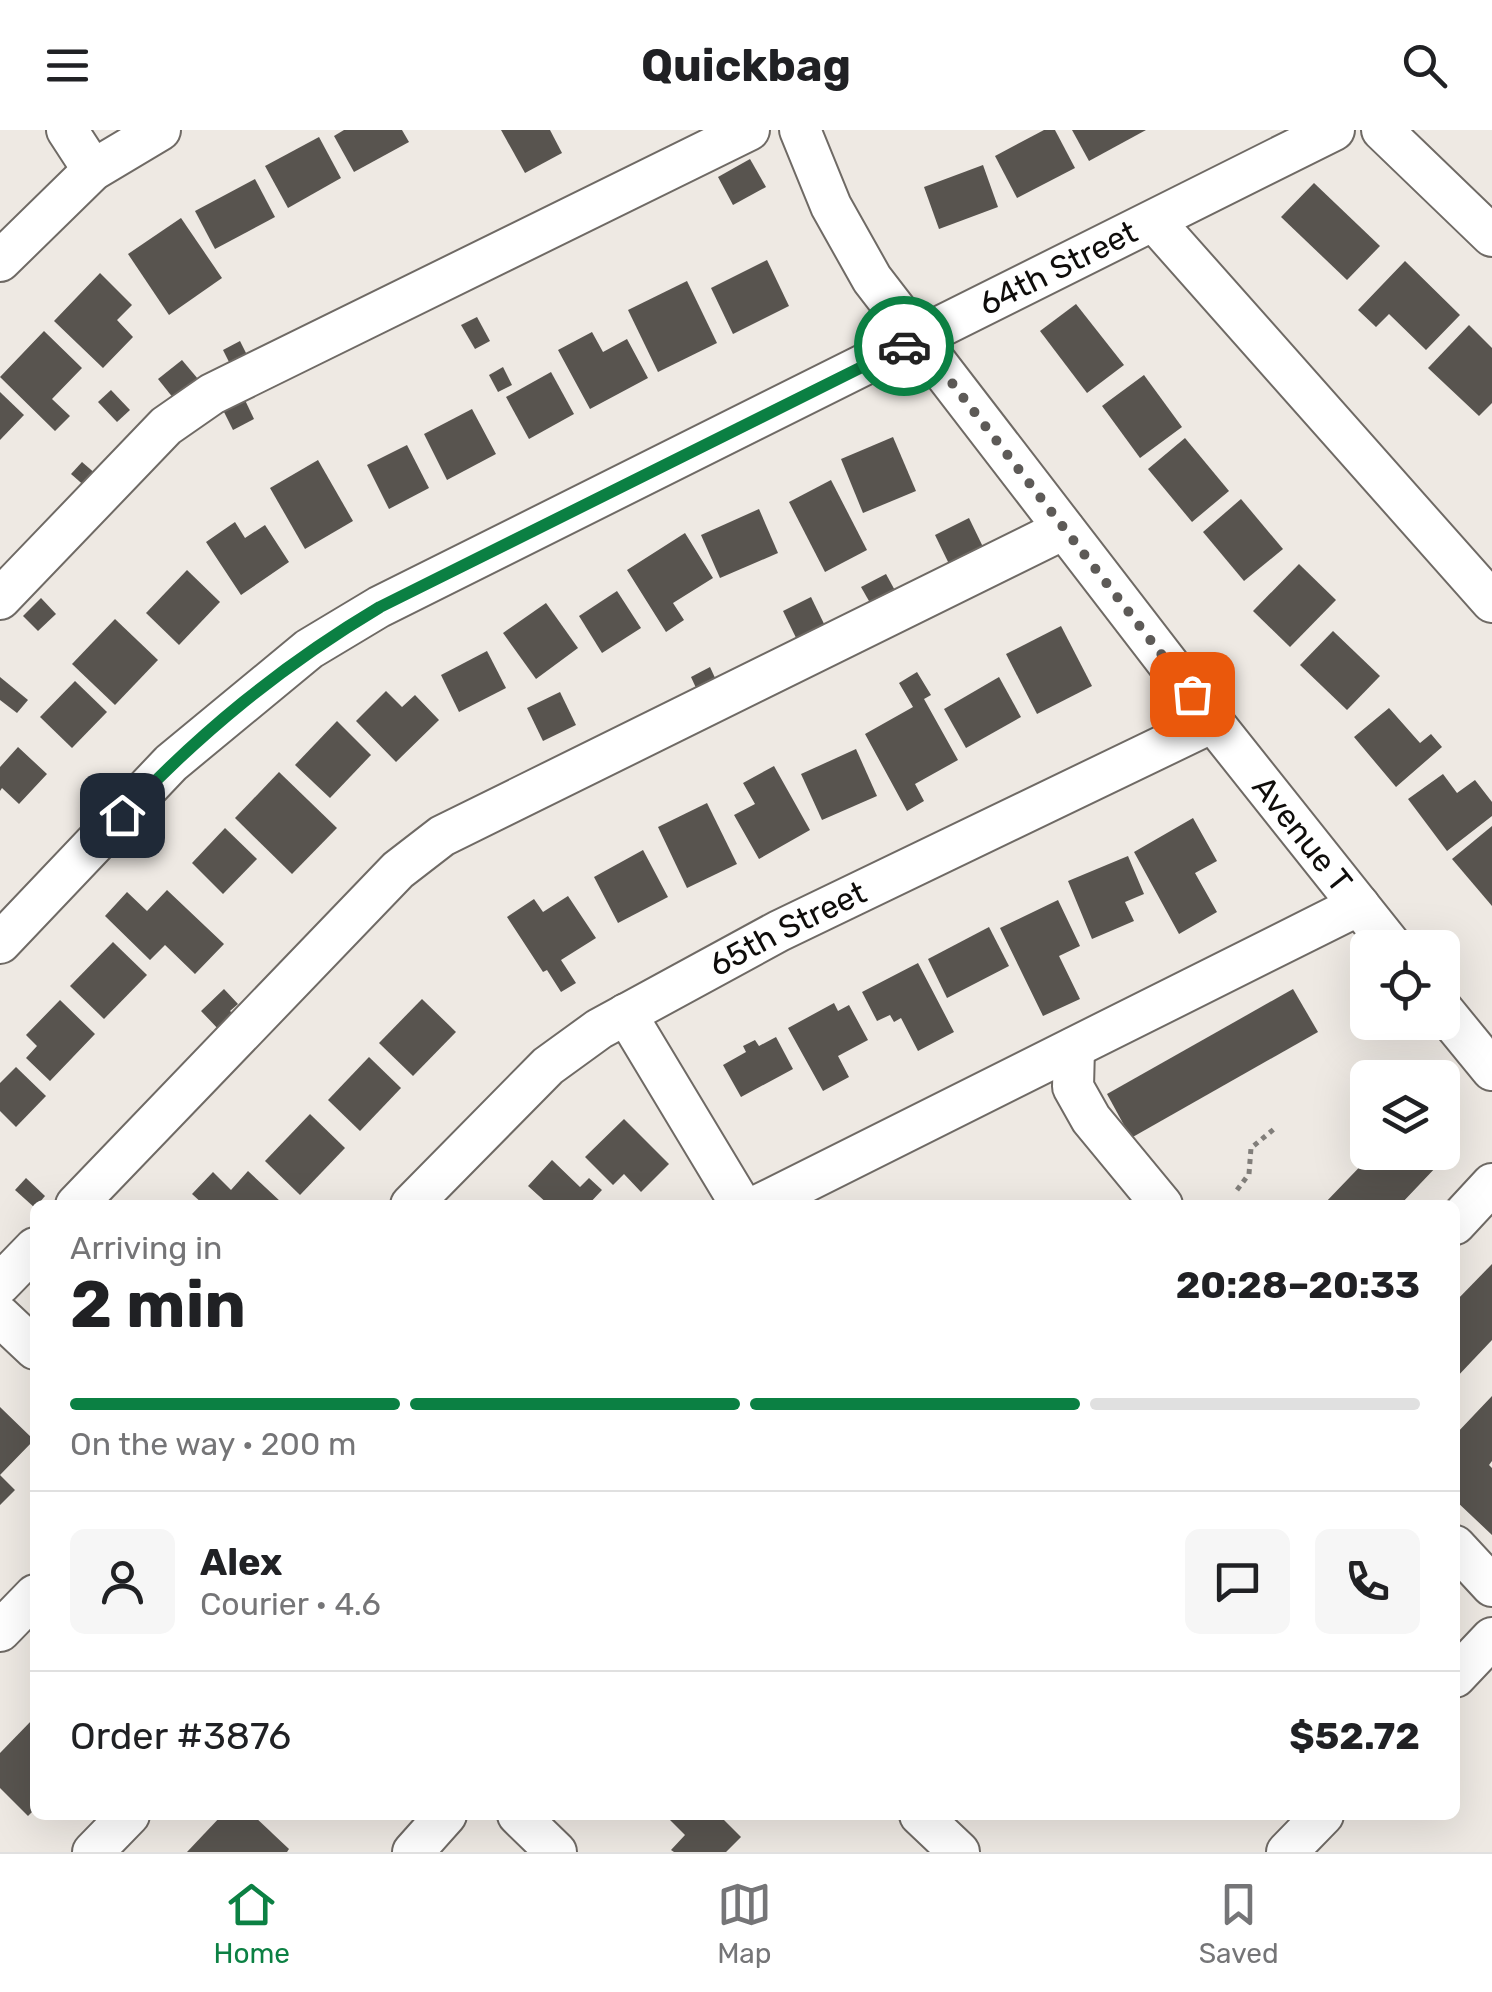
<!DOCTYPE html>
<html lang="en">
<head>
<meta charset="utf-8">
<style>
  body { margin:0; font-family:Rubik,sans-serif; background:#f6f6f6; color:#202124; height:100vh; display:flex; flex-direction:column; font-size:38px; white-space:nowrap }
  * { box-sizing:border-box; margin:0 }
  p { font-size:32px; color:#757577 }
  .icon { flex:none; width:55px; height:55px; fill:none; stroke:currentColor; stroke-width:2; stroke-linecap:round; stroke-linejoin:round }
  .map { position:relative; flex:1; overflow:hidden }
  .drawer { position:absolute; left:30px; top:1070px; width:1430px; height:620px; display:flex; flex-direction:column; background:#fff; border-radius:15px; box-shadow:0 10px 40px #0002 }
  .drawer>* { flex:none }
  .fabs { position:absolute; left:1350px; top:800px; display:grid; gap:20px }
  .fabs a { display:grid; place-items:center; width:110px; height:110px; border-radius:15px; background:#fff; box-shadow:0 10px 40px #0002; font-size:50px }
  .pin { position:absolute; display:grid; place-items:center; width:85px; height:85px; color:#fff; margin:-42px; border-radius:20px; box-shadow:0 5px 15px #0006 }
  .courier { position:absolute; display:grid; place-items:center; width:100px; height:100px; margin:-50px; border:8px solid #0b8043; border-radius:50%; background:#fff; color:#222; box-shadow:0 2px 12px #0007 }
  .summary em { font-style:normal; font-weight:700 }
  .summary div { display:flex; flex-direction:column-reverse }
  .summary { display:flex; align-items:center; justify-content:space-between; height:170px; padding:0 40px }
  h1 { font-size:65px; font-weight:700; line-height:75px }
  .bar { display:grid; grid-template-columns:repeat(4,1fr); gap:15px 10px; align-content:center; height:120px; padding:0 40px }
  .bar i { height:12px; border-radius:8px; background:#e0e0e0 }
  .bar .selected { background:#0b8043 }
  .bar p { grid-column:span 4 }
  .line { display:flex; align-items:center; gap:25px; padding:0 40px; border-top:2px solid #e0e0e0 }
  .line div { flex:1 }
  .round { display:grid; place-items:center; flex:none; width:105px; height:105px; border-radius:15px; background:#f6f6f6 }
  header { display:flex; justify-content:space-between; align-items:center; height:130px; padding:0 40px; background:#fff; font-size:45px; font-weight:700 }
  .menu { display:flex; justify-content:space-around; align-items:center; height:140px; border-top:2px solid #e0e0e0; background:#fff; font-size:28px; color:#757577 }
  .menu a { display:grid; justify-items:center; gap:5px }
  .menu .selected { color:#0b8043 }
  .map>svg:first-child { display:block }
  .building { fill:#58544f }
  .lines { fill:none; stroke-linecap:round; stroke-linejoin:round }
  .minor-casing { stroke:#6f6a65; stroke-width:44 }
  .path { stroke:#817e7a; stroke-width:5; stroke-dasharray:5 5; stroke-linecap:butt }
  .minor { stroke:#fff; stroke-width:40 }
  .done { stroke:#5d5a57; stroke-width:10; stroke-dasharray:0 18 }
  .route { stroke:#0b8043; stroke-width:12 }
  .labels { text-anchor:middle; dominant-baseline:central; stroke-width:10; stroke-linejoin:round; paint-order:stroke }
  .street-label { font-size:32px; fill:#0f0d0b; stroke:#fff }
</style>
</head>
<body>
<header><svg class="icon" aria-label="menu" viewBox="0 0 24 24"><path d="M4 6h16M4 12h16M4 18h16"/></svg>Quickbag<svg class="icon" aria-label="search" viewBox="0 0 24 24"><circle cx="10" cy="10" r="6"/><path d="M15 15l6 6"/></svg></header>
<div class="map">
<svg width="1492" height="1722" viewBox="0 0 1492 1722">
  <rect width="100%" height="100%" fill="#eee9e3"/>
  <g class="building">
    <polygon points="344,0 402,0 409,12 354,42 334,6"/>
    <polygon points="501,0 550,0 562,23 525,43"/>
    <polygon points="1044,0 1055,0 1075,38 1017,68 995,26"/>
    <polygon points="1072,0 1146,0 1089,31"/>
    <polygon points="319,7 341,48 288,78 265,36"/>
    <polygon points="750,29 766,57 733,75 718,47"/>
    <polygon points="983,35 998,77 939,99 924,57"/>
    <polygon points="255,49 275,87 215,119 195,81"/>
    <polygon points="1314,53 1380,116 1347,150 1281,87"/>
    <polygon points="181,88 222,148 169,185 128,124"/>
    <polygon points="767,130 789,176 733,204 711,158"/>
    <polygon points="1405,131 1460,185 1426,220 1389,184 1376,197 1358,180"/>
    <polygon points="100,143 132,175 117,190 133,207 103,238 54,191"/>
    <polygon points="687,151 717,213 658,242 628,180"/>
    <polygon points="1076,174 1124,235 1087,263 1040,201"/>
    <polygon points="477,187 490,211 475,219 461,195"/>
    <polygon points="1469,195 1492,218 1492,273 1479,286 1428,238"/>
    <polygon points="44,201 82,238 52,269 70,286 55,301 0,247"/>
    <polygon points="592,202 603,222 627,209 648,248 590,279 558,220"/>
    <polygon points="240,211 248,227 231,236 223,220"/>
    <polygon points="182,230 198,249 174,269 158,249"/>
    <polygon points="503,237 512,255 498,262 489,245"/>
    <polygon points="551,242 574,284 529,309 506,267"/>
    <polygon points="1144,245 1182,297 1140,328 1102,276"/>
    <polygon points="111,260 130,280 117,292 98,272"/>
    <polygon points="0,262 24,285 0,310"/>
    <polygon points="244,268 254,289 233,300 222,278"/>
    <polygon points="472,279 496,324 447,350 424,304"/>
    <polygon points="893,307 916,361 863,383 841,329"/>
    <polygon points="1185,308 1229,361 1192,392 1148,339"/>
    <polygon points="407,315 429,358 389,379 367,335"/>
    <polygon points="318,330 353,391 305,419 270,358"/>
    <polygon points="82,332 97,345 87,358 71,344"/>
    <polygon points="831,350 867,420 825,442 789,372"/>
    <polygon points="1241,369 1283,419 1244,451 1203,402"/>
    <polygon points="759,379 778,423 720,448 701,405"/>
    <polygon points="969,388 984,419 950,436 935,405"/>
    <polygon points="235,392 245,408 265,395 289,432 241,465 206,412"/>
    <polygon points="685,403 713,448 673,473 684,490 666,502 627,440"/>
    <polygon points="1299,434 1336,470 1290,517 1253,481"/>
    <polygon points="187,440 220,472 179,515 146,483"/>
    <polygon points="886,444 898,466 873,478 861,457"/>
    <polygon points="617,461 641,498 602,523 579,486"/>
    <polygon points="811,467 828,502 800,516 783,481"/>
    <polygon points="41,468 56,484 38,501 23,486"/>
    <polygon points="546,473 578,518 536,549 503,503"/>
    <polygon points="115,489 158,530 115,575 72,534"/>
    <polygon points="1061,496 1092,556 1037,584 1006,524"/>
    <polygon points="1333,501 1380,546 1347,580 1300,535"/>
    <polygon points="487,521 506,558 459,582 441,545"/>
    <polygon points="710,537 716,550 697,560 691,547"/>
    <polygon points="917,542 931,565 924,569 958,630 915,654 924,671 907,681 865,604 913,577 899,553"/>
    <polygon points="0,547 28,570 17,583 0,570"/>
    <polygon points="999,547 1021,587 966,618 944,579"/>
    <polygon points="75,551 107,582 72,618 40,587"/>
    <polygon points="386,561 402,577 415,565 439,590 396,632 356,591"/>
    <polygon points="560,562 576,595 543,611 527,578"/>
    <polygon points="1389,578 1420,613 1431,604 1442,617 1396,657 1354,607"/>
    <polygon points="337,591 371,625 330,668 295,635"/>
    <polygon points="18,617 47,644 19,674 2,658 0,661 0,637"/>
    <polygon points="856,619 877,666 822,690 801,644"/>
    <polygon points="774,636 810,700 759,729 734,685 755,674 743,653"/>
    <polygon points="279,642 337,698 292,744 235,688"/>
    <polygon points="1443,644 1457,663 1475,650 1492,672 1492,686 1447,721 1408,669"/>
    <polygon points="707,673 737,734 687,758 658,697"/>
    <polygon points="1193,688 1217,731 1195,743 1217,782 1179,804 1134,722"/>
    <polygon points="1492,696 1492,776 1452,729"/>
    <polygon points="225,698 257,729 223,764 192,733"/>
    <polygon points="643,720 668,767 618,793 594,747"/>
    <polygon points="1128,726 1144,764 1125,772 1134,791 1092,809 1068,751"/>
    <polygon points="167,760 224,814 195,844 165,815 150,830 105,786 127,762 147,781"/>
    <polygon points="568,766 596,808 561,830 576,853 561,862 547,840 543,842 507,787 534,769 543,782"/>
    <polygon points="1058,770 1080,816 1059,826 1080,869 1043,886 1000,798"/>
    <polygon points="989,797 1009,836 947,868 928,829"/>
    <polygon points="113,812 147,845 104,889 70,856"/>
    <polygon points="918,833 954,902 918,921 901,888 894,892 890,885 877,891 862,862"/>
    <polygon points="224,859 238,874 230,881 238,888 222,903 201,881"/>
    <polygon points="1293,859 1318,902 1131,1008 1107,964"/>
    <polygon points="422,869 456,902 413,946 379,913"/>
    <polygon points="60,870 95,904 50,951 26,928 37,916 26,905"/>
    <polygon points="834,873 838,881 849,875 868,910 838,926 849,947 823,961 788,898"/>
    <polygon points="776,907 793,939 741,967 723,935 746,922 743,916 755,910 759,916"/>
    <polygon points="369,927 401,958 360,1001 328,970"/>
    <polygon points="16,937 46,966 16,997 0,981 0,953"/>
    <polygon points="310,984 345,1018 300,1065 265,1031"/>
    <polygon points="624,989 669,1034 641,1062 624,1044 613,1055 585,1027"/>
    <polygon points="1442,1001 1457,1015 1400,1075 1323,1075 1374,1022 1442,1022"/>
    <polygon points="552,1030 580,1057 589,1048 602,1060 588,1075 549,1075 528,1056"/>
    <polygon points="248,1041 281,1072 278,1075 204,1075 192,1064 213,1042 231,1060"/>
    <polygon points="26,1048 45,1066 35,1078 15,1060"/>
    <polygon points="1492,1134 1492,1210 1455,1249 1455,1172"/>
    <polygon points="1492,1266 1492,1331 1489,1335 1492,1338 1492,1405 1455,1370 1455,1305"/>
    <polygon points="0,1277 34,1310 0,1345 15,1360 0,1375"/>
    <polygon points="33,1589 35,1679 28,1686 0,1658 0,1623"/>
    <polygon points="222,1685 253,1685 289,1719 287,1722 187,1722"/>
    <polygon points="665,1685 719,1685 741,1707 726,1722 674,1722 671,1720 685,1705"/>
  </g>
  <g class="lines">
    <g class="minor-casing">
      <g id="minor">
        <polyline points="67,0 93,40"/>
        <path id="s1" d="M800,0L831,76L872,149L1213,592L1393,818"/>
        <polyline points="1382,0 1492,106"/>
        <polyline points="1154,91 1492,472"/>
        <polyline points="0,131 93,40 160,0"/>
        <polyline points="0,469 166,296 212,264 749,0"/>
        <path id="s2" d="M0,813L171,633L309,519L379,477L1334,0"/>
        <polyline points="1442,879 1492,940"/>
        <polyline points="626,884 741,1075"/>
        <polyline points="1074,918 1073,957 1091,989 1162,1075"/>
        <polyline points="76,1075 398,740 442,706 1064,399"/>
        <path id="s3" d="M411,1075L548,936L599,899L779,801L1213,592"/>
        <polyline points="759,1075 1359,775"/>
        <polyline points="1455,1094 1492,1054"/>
        <polyline points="0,1154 35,1118"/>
        <polyline points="0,1186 35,1219"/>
        <polyline points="1455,1416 1492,1456"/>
        <polyline points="0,1501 35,1465"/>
        <polyline points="1455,1547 1492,1508"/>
        <polyline points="518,1685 556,1722"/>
        <polyline points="920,1685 959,1722"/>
        <polyline points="93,1722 129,1685"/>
        <polyline points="413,1722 446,1685"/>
        <polyline points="1287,1722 1323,1685"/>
      </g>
    </g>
    <polyline class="path" points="1237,1060 1249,1044 1251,1018 1274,999"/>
    <use href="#minor" class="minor"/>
  </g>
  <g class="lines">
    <polyline class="done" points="904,216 918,209 1192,564"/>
    <path class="route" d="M122,685C201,602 281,536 380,477L904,216"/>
  </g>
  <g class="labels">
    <g class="street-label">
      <text stroke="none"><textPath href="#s2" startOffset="1268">64th Street</textPath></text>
      <text stroke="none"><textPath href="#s1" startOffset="868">Avenue T</textPath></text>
      <text stroke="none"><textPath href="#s3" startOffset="472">65th Street</textPath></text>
    </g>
  </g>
</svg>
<div class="fabs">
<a><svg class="icon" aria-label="locate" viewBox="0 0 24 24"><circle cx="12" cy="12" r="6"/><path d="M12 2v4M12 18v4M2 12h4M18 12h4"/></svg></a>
<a><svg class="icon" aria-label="layers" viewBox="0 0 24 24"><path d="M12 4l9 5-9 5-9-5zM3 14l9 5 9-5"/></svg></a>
</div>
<div class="pin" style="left:1192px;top:564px;background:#ea580c"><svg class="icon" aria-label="bag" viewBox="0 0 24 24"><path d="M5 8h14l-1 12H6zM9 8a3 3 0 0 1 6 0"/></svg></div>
<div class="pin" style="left:122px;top:685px;background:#1f2937"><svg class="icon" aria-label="home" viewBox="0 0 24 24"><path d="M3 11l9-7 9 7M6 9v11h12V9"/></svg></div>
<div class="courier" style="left:904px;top:216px"><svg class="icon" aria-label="car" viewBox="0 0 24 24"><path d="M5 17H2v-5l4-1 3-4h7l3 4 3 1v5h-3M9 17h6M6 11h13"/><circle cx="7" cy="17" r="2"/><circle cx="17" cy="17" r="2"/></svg></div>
<section class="drawer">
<div class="summary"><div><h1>2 min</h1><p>Arriving in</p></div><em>20:28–20:33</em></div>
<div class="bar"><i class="selected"></i><i class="selected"></i><i class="selected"></i><i></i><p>On the way · 200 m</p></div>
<div class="line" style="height:180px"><a class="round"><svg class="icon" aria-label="person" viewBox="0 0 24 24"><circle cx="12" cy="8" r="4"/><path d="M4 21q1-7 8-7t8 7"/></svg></a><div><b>Alex</b><p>Courier · 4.6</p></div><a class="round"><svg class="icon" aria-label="chat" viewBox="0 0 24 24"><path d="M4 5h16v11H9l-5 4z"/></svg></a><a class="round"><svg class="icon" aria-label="phone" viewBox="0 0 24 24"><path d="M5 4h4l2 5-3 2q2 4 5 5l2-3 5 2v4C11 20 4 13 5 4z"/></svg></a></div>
<div class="line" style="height:130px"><div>Order #3876</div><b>$52.72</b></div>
</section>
</div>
<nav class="menu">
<a class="selected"><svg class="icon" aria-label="home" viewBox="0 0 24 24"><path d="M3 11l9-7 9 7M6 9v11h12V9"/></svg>Home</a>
<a><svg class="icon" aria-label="map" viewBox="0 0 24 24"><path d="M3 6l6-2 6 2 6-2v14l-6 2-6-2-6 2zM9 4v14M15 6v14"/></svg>Map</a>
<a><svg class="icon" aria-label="saved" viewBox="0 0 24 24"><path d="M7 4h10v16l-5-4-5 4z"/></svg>Saved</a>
</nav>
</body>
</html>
